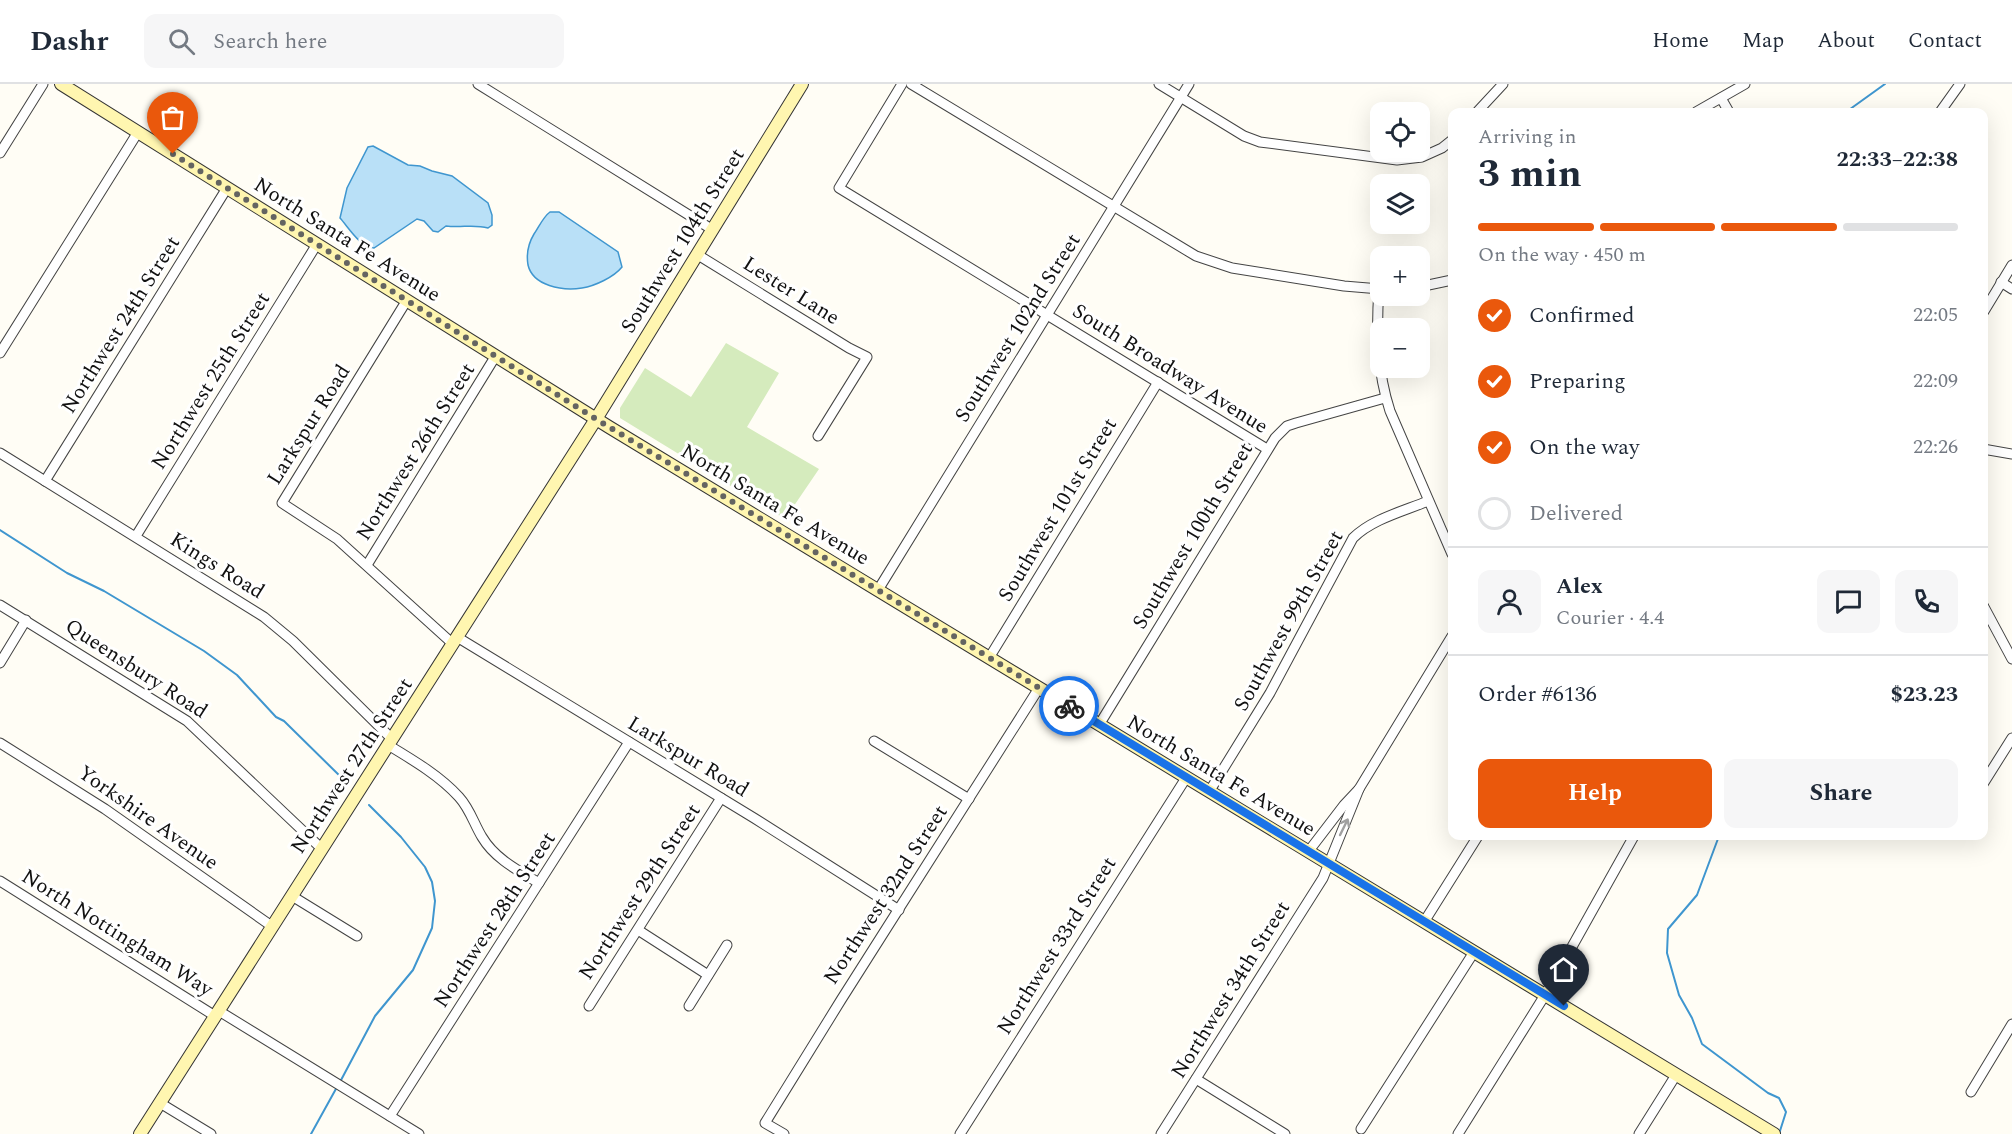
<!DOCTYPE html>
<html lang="en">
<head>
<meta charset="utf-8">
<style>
  body { margin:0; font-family:Spectral,serif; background:#f6f6f7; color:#1f2937; height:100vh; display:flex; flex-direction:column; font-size:22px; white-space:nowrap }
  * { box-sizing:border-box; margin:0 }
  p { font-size:20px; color:#747a83 }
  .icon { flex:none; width:33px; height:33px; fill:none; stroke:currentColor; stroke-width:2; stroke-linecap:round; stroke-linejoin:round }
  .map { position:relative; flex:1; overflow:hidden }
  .details { position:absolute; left:1448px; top:24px; width:540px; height:732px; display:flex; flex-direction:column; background:#fff; border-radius:12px; box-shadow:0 6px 24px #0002 }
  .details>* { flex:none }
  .tools { position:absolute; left:1370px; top:18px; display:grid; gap:12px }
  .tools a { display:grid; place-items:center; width:60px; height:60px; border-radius:12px; background:#fff; box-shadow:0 6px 24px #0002; font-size:30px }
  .pin { position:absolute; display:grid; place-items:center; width:51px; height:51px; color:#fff; margin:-62px -26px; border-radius:50% 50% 50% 0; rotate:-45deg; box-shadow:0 0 6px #0007 }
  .pin .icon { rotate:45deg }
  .courier { position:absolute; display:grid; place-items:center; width:60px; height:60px; margin:-30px; border:4px solid #1a73e8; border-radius:50%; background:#fff; color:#222; box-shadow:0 2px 8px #0007 }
  .head em { font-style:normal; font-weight:700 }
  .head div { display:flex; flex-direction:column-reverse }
  .head { display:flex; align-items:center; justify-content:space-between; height:102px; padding:0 30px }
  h1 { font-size:39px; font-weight:700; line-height:45px }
  .bar { display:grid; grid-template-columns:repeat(4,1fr); gap:9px 6px; align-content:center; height:72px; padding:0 30px }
  .bar i { height:8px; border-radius:4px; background:#e0e1e3 }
  .bar .on { background:#ea580c }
  .bar p { grid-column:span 4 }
  .line { display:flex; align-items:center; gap:15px; padding:0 30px; border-top:2px solid #e0e1e3 }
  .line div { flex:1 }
  .round { display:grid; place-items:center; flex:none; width:63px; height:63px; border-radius:12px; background:#f6f6f7 }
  ol { padding:0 30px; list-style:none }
  li { display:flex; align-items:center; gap:18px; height:66px }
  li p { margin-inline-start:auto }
  li .icon { padding:6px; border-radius:50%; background:#ea580c; color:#fff; stroke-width:4 }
  li:last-child { color:#747a83 }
  li i { width:33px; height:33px; border:3px solid #e0e1e3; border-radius:50% }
  .primary-button { display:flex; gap:12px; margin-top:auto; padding:12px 30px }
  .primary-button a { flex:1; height:69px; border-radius:12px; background:#ea580c; color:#fff; font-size:24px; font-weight:700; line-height:69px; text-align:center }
  .primary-button a+a { background:#f6f6f7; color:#1f2937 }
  header { display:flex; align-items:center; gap:36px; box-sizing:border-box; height:84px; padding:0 30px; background:#fff; border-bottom:2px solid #e0e1e3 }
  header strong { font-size:28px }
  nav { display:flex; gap:33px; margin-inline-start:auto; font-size:21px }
  .search { width:420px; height:54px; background:#f6f6f7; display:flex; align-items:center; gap:15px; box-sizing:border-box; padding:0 21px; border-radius:12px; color:#747a83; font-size:22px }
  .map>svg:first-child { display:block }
  .green { fill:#d5ebbd }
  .water { fill:#b9e0f7; stroke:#3f96cf; stroke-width:1.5 }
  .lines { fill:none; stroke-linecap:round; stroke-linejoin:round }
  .stream { stroke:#3f96cf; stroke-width:2 }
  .street-casing { stroke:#444; stroke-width:11 }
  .secondary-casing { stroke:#333; stroke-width:14 }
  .street { stroke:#fff; stroke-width:9 }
  .secondary { stroke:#fff6b0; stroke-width:12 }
  .oneway { stroke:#a0a0a0 }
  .done { stroke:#646461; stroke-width:6; stroke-dasharray:0 10.8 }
  .route { stroke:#1a73e8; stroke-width:8 }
  .labels { text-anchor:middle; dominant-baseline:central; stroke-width:6; stroke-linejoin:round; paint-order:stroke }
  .street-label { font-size:21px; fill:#111; stroke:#fff }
</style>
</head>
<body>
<header>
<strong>Dashr</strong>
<div class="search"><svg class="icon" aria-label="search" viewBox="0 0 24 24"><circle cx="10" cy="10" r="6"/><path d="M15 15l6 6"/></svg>Search here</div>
<nav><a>Home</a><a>Map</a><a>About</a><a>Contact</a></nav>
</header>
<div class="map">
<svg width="2012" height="1050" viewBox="0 0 2012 1050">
  <rect width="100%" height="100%" fill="#fffdf5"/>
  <polygon class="green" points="726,259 779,289 747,343 819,385 785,435 620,334 620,324 645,284 691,313"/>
  <g class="water">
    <path d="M373,62L408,81L420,82L432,87L452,92L488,119L492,131V141L488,144C474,140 461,144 446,142L438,148L433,147L424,137L417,135L374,164C360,163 349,144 340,134L347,104L368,63Z"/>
    <path d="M550,128H559L618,168L622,183C614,193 595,202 582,204C562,207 533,202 528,181C526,169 528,160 534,150C539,143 543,133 550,128Z"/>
  </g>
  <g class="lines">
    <g class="stream">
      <polyline points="1846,28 1885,0"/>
      <path d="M1452,280C1448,286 1448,298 1452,304"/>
      <polyline points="0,446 67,489 104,507 204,567 237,591 276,633 284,637 345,697"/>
      <polyline points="1719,752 1697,811 1668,845 1667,869 1679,911 1692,934 1702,960 1768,1009 1779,1014 1786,1028 1779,1050"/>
      <polyline points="340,998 375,932 413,886 432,844 435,817 432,798 425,783 401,753 369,721"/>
      <polyline points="311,1050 337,1003"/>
    </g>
    <g class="street-casing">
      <g id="street">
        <polyline points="478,0 713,146"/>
        <polyline points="902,0 839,104 1267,365"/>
        <polyline points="911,0 1196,172 1232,184 1344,202 1380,205"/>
        <polyline points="1159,0 1244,52 1260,58 1397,76 1422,73 1442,64 1452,56"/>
        <polyline points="1721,14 1729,28"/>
        <polyline points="1477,28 1503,0"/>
        <polyline points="1696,28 1745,0"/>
        <polyline points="1940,28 1960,0"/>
        <polyline points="0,69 43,0"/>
        <polyline points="698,171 849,264 867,273 818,352"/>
        <polyline points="2001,198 2012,205"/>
        <polyline points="1419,203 1452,196"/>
        <path d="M1379,205C1376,247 1377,287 1390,327L1452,470"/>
        <polyline points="407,216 282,419 337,455 453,560"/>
        <polyline points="1983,229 2012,181"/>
        <polyline points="0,269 138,48"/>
        <polyline points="1983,365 2012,370"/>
        <polyline points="0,369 264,533 293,557 392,655"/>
        <polyline points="45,397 227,104"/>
        <polyline points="136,452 317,160"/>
        <polyline points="367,481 495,273"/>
        <polyline points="878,506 1189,0"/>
        <polyline points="0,521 187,637 322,765"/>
        <polyline points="1983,521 2012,575"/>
        <polyline points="457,553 754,734 899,826"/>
        <polyline points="989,574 1158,298"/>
        <polyline points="0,579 26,536"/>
        <polyline points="1099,641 1275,354 1287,342 1296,339 1385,314"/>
        <polyline points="874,657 969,715"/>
        <polyline points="0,659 105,725 273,843"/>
        <path d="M388,661C413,676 440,692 459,713C470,725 474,740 482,753C495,775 519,787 539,799"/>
        <polyline points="1983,700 2012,654"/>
        <path d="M1209,708L1270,609L1353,454C1372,435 1404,427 1428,417"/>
        <polyline points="1308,768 1344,721 1359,705 1452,552"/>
        <polyline points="0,797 215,932"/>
        <polyline points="292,812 357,852"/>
        <polyline points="1424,838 1478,752"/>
        <polyline points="638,846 708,891"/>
        <polyline points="589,922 721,714"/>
        <polyline points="689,922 727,861"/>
        <polyline points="219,927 419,1050"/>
        <polyline points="1196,995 1285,1050"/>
        <polyline points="1971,1008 2012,940"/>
        <polyline points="160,1019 211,1050"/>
        <polyline points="390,1032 629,658"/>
        <polyline points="1361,1045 1474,868"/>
        <polyline points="784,1050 765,1039 841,916 1039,604"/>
        <polyline points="960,1050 1186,694"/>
        <polyline points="1161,1050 1323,794 1359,705"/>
        <polyline points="1458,1050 1545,911 1634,752"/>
        <polyline points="1639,1050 1676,991"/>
      </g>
    </g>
    <g class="secondary-casing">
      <g id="secondary">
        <polyline points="61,0 609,343 1774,1050"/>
        <polyline points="140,1050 596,335 802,0"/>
      </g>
    </g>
    <use href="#street" class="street"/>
    <use href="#secondary" class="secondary"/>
  </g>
  <defs><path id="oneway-shaft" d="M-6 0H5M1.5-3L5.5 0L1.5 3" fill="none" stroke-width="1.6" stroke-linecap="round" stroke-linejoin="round" transform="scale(1.5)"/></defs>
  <use class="oneway" href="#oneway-shaft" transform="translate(1344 743) rotate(-64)"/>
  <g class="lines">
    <polyline class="done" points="173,70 596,335 1069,622"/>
    <polyline class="route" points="1069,622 1564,922"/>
  </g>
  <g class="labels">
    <g class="street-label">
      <text transform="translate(347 156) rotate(32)">North Santa Fe Avenue</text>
      <text transform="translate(683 157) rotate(-58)">Southwest 104th Street</text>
      <text transform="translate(791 207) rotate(32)">Lester Lane</text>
      <text transform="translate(121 241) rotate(-58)">Northwest 24th Street</text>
      <text transform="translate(1018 244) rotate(-58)">Southwest 102nd Street</text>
      <text transform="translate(1170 285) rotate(32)">South Broadway Avenue</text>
      <text transform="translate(211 297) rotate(-58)">Northwest 25th Street</text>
      <text transform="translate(309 341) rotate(-58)">Larkspur Road</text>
      <text transform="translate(416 368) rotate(-58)">Northwest 26th Street</text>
      <text transform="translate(775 421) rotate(31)">North Santa Fe Avenue</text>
      <text transform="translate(1058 426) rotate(-59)">Southwest 101st Street</text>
      <text transform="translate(1193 452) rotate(-59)">Southwest 100th Street</text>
      <text transform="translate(217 482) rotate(32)">Kings Road</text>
      <text transform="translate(1289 537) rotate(-61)">Southwest 99th Street</text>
      <text transform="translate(136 585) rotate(33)">Queensbury Road</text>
      <text transform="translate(688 673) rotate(31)">Larkspur Road</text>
      <text transform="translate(352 682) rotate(-57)">Northwest 27th Street</text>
      <text transform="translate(1221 692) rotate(31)">North Santa Fe Avenue</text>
      <text transform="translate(148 734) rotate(35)">Yorkshire Avenue</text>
      <text transform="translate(640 808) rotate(-57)">Northwest 29th Street</text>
      <text transform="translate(886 811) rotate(-57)">Northwest 32nd Street</text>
      <text transform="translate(495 836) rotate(-57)">Northwest 28th Street</text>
      <text transform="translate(117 849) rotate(32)">North Nottingham Way</text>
      <text transform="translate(1057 862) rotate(-58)">Northwest 33rd Street</text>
      <text transform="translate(1231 906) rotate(-58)">Northwest 34th Street</text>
    </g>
  </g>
</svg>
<div class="tools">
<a><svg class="icon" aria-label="locate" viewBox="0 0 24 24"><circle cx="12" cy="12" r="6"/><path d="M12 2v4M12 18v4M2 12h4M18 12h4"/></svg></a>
<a><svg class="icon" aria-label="layers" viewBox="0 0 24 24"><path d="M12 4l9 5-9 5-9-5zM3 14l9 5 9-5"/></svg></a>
<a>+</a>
<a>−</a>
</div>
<div class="pin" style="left:173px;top:70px;background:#ea580c"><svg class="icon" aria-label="bag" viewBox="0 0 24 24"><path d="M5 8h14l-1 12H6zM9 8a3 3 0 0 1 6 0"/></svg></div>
<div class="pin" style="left:1564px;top:922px;background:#1f2937"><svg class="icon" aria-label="home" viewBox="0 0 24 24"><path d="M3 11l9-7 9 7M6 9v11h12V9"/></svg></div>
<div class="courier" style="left:1069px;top:622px"><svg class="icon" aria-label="bike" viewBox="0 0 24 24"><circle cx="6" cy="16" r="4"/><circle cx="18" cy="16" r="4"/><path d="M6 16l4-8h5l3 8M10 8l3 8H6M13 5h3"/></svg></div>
<section class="details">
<div class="head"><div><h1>3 min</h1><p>Arriving in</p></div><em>22:33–22:38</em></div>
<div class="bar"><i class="on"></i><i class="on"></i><i class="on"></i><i></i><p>On the way · 450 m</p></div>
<ol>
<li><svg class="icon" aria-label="check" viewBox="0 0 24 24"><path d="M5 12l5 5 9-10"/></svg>Confirmed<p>22:05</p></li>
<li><svg class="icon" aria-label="check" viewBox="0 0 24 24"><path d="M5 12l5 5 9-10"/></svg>Preparing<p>22:09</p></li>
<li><svg class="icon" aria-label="check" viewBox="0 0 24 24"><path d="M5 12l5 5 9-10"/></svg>On the way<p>22:26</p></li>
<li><i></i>Delivered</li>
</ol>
<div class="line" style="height:108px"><a class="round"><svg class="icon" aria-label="person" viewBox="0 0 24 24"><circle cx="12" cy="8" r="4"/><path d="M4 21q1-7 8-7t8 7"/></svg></a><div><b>Alex</b><p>Courier · 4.4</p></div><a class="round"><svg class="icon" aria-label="chat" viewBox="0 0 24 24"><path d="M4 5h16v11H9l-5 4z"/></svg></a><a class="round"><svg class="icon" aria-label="phone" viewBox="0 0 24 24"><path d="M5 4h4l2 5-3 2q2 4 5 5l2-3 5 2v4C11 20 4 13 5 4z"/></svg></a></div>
<div class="line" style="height:78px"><div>Order #6136</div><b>$23.23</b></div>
<div class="primary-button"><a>Help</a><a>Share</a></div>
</section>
</div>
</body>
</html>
